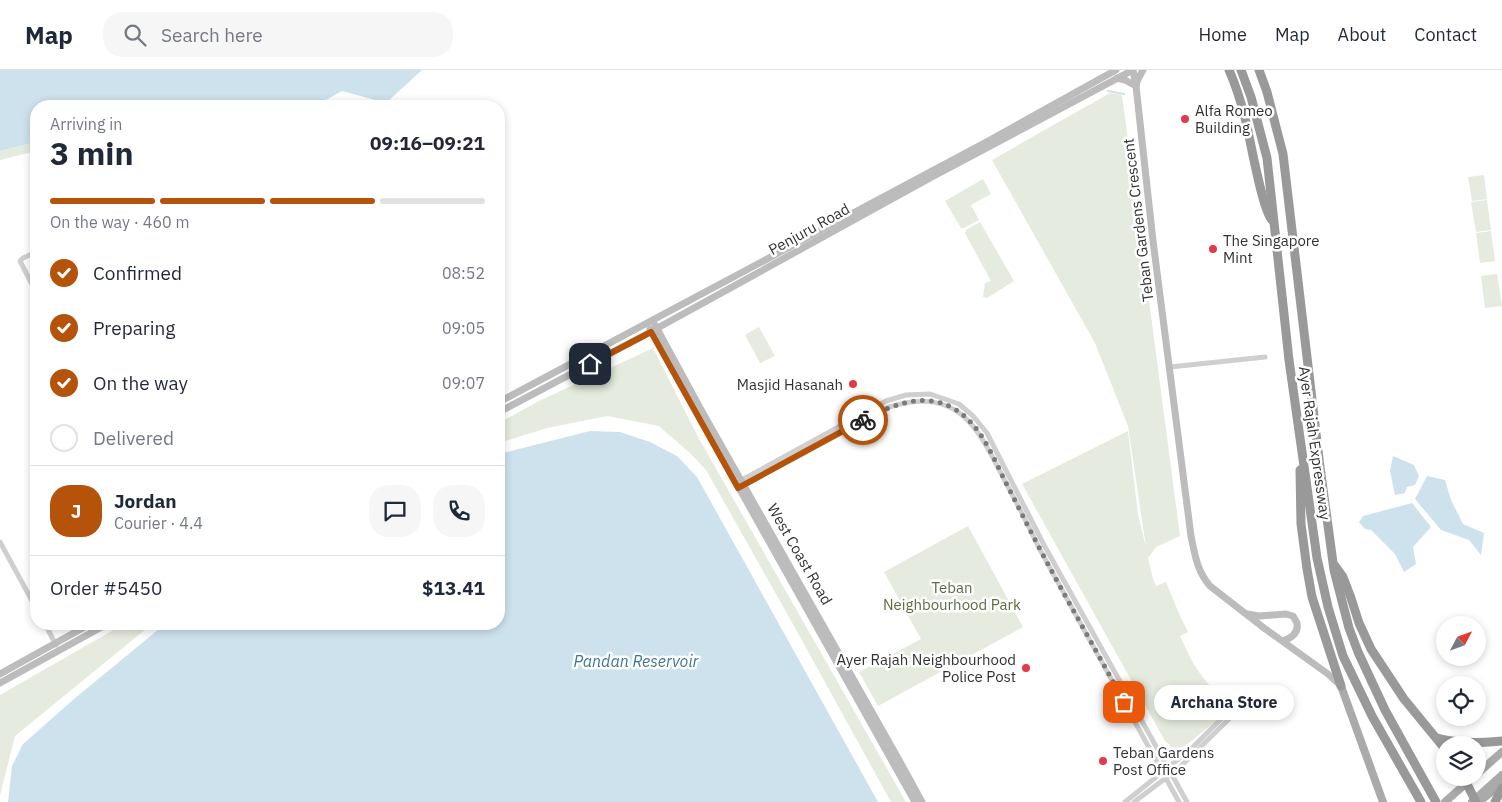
<!DOCTYPE html>
<html lang="en">
<head>
<meta charset="utf-8">
<style>
  body { margin:0; font-family:"IBM Plex Sans",sans-serif; background:#f6f6f7; color:#1f2937; height:100vh; display:flex; flex-direction:column; font-size:19px; white-space:nowrap }
  * { box-sizing:border-box; margin:0 }
  p { font-size:16px; color:#747a83 }
  .icon { flex:none; width:28px; height:28px; fill:none; stroke:currentColor; stroke-width:2; stroke-linecap:round; stroke-linejoin:round }
  .map { position:relative; flex:1; overflow:hidden }
  .panel { position:absolute; left:30px; top:30px; width:475px; height:530px; display:flex; flex-direction:column; background:#fff; border-radius:20px; box-shadow:0 2px 8px #0003 }
  .panel>* { flex:none }
  .needle { width:32px; rotate:49deg }
  .buttons { position:absolute; left:1436px; top:546px; display:grid; gap:10px }
  .buttons a { display:grid; place-items:center; width:50px; height:50px; border-radius:50%; background:#fff; box-shadow:0 2px 8px #0003; font-size:25px }
  .pin { position:absolute; display:grid; place-items:center; width:42px; height:42px; color:#fff; margin:-21px; border-radius:10px; box-shadow:0 2px 8px #0006 }
  .courier { position:absolute; display:grid; place-items:center; width:50px; height:50px; margin:-25px; border:4px solid #b45309; border-radius:50%; background:#fff; color:#222; box-shadow:0 1px 6px #0007 }
  .bubble { position:absolute; height:35px; border-radius:18px; background:#fff; box-shadow:0 2px 8px #0003; font-size:16px; font-weight:700; line-height:35px; text-align:center }
  .head em { font-style:normal; font-weight:700 }
  .head div { display:flex; flex-direction:column-reverse }
  .head { display:flex; align-items:center; justify-content:space-between; height:85px; padding:0 20px }
  h1 { font-size:32px; font-weight:700; line-height:38px }
  .bar { display:grid; grid-template-columns:repeat(4,1fr); gap:8px 5px; align-content:center; height:60px; padding:0 20px }
  .bar i { height:6px; border-radius:4px; background:#e0e1e3 }
  .bar .active { background:#b45309 }
  .bar p { grid-column:span 4 }
  .line { display:flex; align-items:center; gap:12px; padding:0 20px; border-top:1px solid #e0e1e3 }
  .line div { flex:1 }
  .round { display:grid; place-items:center; flex:none; width:52px; height:52px; border-radius:20px; background:#f6f6f7 }
  ol { padding:0 20px; list-style:none }
  li { display:flex; align-items:center; gap:15px; height:55px }
  li p { margin-inline-start:auto }
  li .icon { padding:5px; border-radius:50%; background:#b45309; color:#fff; stroke-width:4 }
  li:last-child { color:#747a83 }
  li i { width:28px; height:28px; border:2px solid #e0e1e3; border-radius:50% }
  header { display:flex; align-items:center; gap:30px; box-sizing:border-box; height:70px; padding:0 25px; background:#fff; border-bottom:1px solid #e0e1e3 }
  header strong { font-size:24px }
  nav { display:flex; gap:28px; margin-inline-start:auto; font-size:18px }
  .search { width:350px; height:45px; background:#f6f6f7; display:flex; align-items:center; gap:12px; box-sizing:border-box; padding:0 18px; border-radius:20px; color:#747a83; font-size:19px }
  .map>svg:first-child { display:block }
  .green { fill:#e5ebde }
  .water { fill:#cee2ed }
  .lines { fill:none; stroke-linecap:round; stroke-linejoin:round }
  .stream { stroke:#cee2ed; stroke-width:2 }
  .street { stroke:#cfcfcf; stroke-width:5 }
  .secondary { stroke:#bcbcbc; stroke-width:7 }
  .primary { stroke:#aaa; stroke-width:8 }
  .highway { stroke:#999; stroke-width:9 }
  .done { stroke:#7a7a7a; stroke-width:5; stroke-dasharray:0 9 }
  .route { stroke:#b45309; stroke-width:6 }
  .poi-dot { fill:#e33a4b; stroke:#fff; stroke-width:2 }
  .labels { text-anchor:middle; dominant-baseline:central; stroke-width:5; stroke-linejoin:round; paint-order:stroke }
  .poi-label { font-size:15px; fill:#323232; stroke:#fff; text-anchor:start }
  .street-label { font-size:15px; fill:#323232; stroke:#fff }
  .park-label { font-size:15px; fill:#566e3f; stroke:#fff }
  .water-label { font-size:16px; font-style:italic; fill:#407694; stroke:#fff }
</style>
</head>
<body>
<header>
<strong>Map</strong>
<div class="search"><svg class="icon" aria-label="search" viewBox="0 0 24 24"><circle cx="10" cy="10" r="6"/><path d="M15 15l6 6"/></svg>Search here</div>
<nav><a>Home</a><a>Map</a><a>About</a><a>Contact</a></nav>
</header>
<div class="map">
<svg width="1502" height="732" viewBox="0 0 1502 732">
  <rect width="100%" height="100%" fill="#fff"/>
  <g class="green">
    <path d="M1110,23L1122,25L1180,466L1156,477L1148,488L1153,509L1156,516L1166,512L1180,546L1188,562L1180,566C1186,578 1191,591 1199,602C1208,615 1220,627 1232,638L1185,676L1179,678L1174,679L1165,671L1022,414L1128,361L1138,445L1146,477L1128,356L1095,273L992,90Z"/>
    <polygon points="36,72 36,81 0,90 0,81"/>
    <polygon points="1484,105 1487,129 1472,131 1468,107"/>
    <polygon points="983,109 991,124 971,135 979,150 964,158 961,158 945,131"/>
    <polygon points="1487,130 1491,160 1476,162 1471,132"/>
    <polygon points="980,152 1014,211 987,228 983,227 985,213 991,211 965,163 966,160"/>
    <polygon points="1491,161 1495,191 1480,193 1476,163"/>
    <polygon points="1497,204 1502,236 1485,238 1481,206"/>
    <polygon points="759,257 775,286 760,293 745,265"/>
    <polygon points="653,278 698,367 906,732 891,732 794,556 706,400 692,385 659,356 607,346 547,358 499,373 499,353 539,331"/>
    <polygon points="968,456 1023,557 878,636 859,602 921,569 884,502"/>
    <polygon points="124,554 152,554 15,666 0,725 0,625"/>
  </g>
  <g class="water">
    <polygon points="0,0 422,0 386,33 342,21 315,36 36,36 36,72 0,81"/>
    <polygon points="590,361 620,362 650,372 677,386 697,407 878,732 8,732 12,696 23,674 74,629 165,554 499,554 499,384"/>
    <polygon points="1393,386 1414,395 1419,406 1415,415 1407,417 1405,423 1395,425 1390,401"/>
    <polygon points="1427,406 1445,410 1451,430 1463,454 1484,463 1481,485 1469,470 1441,460 1415,429"/>
    <polygon points="1412,433 1431,457 1413,477 1416,494 1404,502 1395,484 1371,460 1365,459 1359,452 1363,446"/>
  </g>
  <g class="lines">
    <polyline class="stream" points="1108,21 1124,24"/>
    <g class="street">
      <polyline points="36,187 32,184 23,188 20,191 36,222"/>
      <polyline points="1170,297 1265,287"/>
      <polyline points="738,412 886,331 906,325 930,324 959,334 973,346 987,363 1044,475 1187,732"/>
      <path d="M741,417L889,337C958,316 977,356 1004,409C1016,432 1028,454 1039,478L1179,732"/>
      <polyline points="0,472 36,538"/>
      <polyline points="45,554 56,575"/>
      <polyline points="1125,732 1191,679 1225,645 1229,645 1229,649 1179,698 1134,732"/>
    </g>
    <g class="secondary">
      <polyline points="1117,8 1125,10 1136,16"/>
      <polyline points="1136,15 1138,9 1143,0"/>
      <polyline points="655,255 700,338 899,690 922,732"/>
      <polyline points="650,259 915,732"/>
      <polyline points="499,332 990,70 1116,0"/>
      <path d="M499,342L643,266L930,108L1133,0L1136,16L1153,171L1191,466C1195,485 1197,501 1210,516L1264,558L1328,604L1341,616"/>
      <path d="M1247,544L1259,546L1286,544L1293,546L1297,553C1299,563 1291,568 1283,571"/>
      <polyline points="0,604 90,554"/>
      <polyline points="0,613 107,554"/>
    </g>
    <g class="primary">
      <polyline points="1341,616 1383,732"/>
      <polyline points="1478,703 1502,682"/>
      <polyline points="1475,729 1484,728 1502,713"/>
      <polyline points="1445,732 1472,708"/>
      <polyline points="1472,732 1502,705"/>
    </g>
    <g class="highway">
      <path d="M1229,0C1236,16 1241,32 1245,48C1250,67 1262,140 1272,150"/>
      <polyline points="1241,0 1251,27 1267,88 1289,290 1317,488 1328,537 1343,586 1372,646 1421,732"/>
      <polyline points="1259,0 1267,22 1283,84 1320,397 1334,500 1349,558 1358,582 1385,640 1436,732"/>
      <polyline points="1300,400 1301,454 1307,499 1312,527 1341,616"/>
      <polyline points="1335,496 1343,507 1351,528 1359,553 1371,579 1404,629 1445,679"/>
      <path d="M1437,668C1461,674 1477,673 1502,671"/>
      <polyline points="1464,708 1476,732"/>
      <polyline points="1495,732 1502,718"/>
    </g>
  </g>
  <g class="lines">
    <path class="done" d="M863,350C891,336 922,321 953,338C980,353 992,385 1005,411C1017,434 1028,457 1040,479C1067,531 1097,581 1124,632"/>
    <polyline class="route" points="590,294 651,262 738,418 863,350"/>
  </g>
  <g class="poi-dot">
    <circle cx="1185" cy="49" r="5"/>
    <circle cx="1213" cy="179" r="5"/>
    <circle cx="853" cy="314" r="5"/>
    <circle cx="1026" cy="598" r="5"/>
    <circle cx="1103" cy="691" r="5"/>
  </g>
  <g class="labels">
    <g class="poi-label">
      <text x="1195" y="40">Alfa Romeo<tspan x="1195" dy="17">Building</tspan></text>
      <text x="1223" y="170">The Singapore<tspan x="1223" dy="17">Mint</tspan></text>
      <text x="843" y="314" text-anchor="end">Masjid Hasanah</text>
      <text x="1016" y="589" text-anchor="end">Ayer Rajah Neighbourhood<tspan x="1016" dy="17">Police Post</tspan></text>
      <text x="1113" y="682">Teban Gardens<tspan x="1113" dy="17">Post Office</tspan></text>
    </g>
    <g class="street-label">
      <text transform="translate(1138 150) rotate(-97)">Teban Gardens Crescent</text>
      <text transform="translate(809 159) rotate(-29)">Penjuru Road</text>
      <text transform="translate(1315 373) rotate(82)">Ayer Rajah Expressway</text>
      <text transform="translate(800 484) rotate(60)">West Coast Road</text>
    </g>
    <g class="park-label">
      <text x="952" y="517">Teban<tspan x="952" dy="17">Neighbourhood Park</tspan></text>
    </g>
    <g class="water-label">
      <text x="636" y="591">Pandan Reservoir</text>
    </g>
  </g>
</svg>
<div class="buttons">
<a><svg class="needle" viewBox="-14 -14 28 28"><path d="M0-13l5 13h-10z" fill="#e53935"/><path d="M0 13l5-13h-10z" fill="#747a83"/></svg></a>
<a><svg class="icon" aria-label="locate" viewBox="0 0 24 24"><circle cx="12" cy="12" r="6"/><path d="M12 2v4M12 18v4M2 12h4M18 12h4"/></svg></a>
<a><svg class="icon" aria-label="layers" viewBox="0 0 24 24"><path d="M12 4l9 5-9 5-9-5zM3 14l9 5 9-5"/></svg></a>
</div>
<div class="pin" style="left:1124px;top:632px;background:#ea580c"><svg class="icon" aria-label="bag" viewBox="0 0 24 24"><path d="M5 8h14l-1 12H6zM9 8a3 3 0 0 1 6 0"/></svg></div>
<div class="pin" style="left:590px;top:294px;background:#1f2937"><svg class="icon" aria-label="home" viewBox="0 0 24 24"><path d="M3 11l9-7 9 7M6 9v11h12V9"/></svg></div>
<div class="courier" style="left:863px;top:350px"><svg class="icon" aria-label="bike" viewBox="0 0 24 24"><circle cx="6" cy="16" r="4"/><circle cx="18" cy="16" r="4"/><path d="M6 16l4-8h5l3 8M10 8l3 8H6M13 5h3"/></svg></div>
<div class="bubble" style="left:1154px;top:615px;width:140px">Archana Store</div>
<section class="panel">
<div class="head"><div><h1>3 min</h1><p>Arriving in</p></div><em>09:16–09:21</em></div>
<div class="bar"><i class="active"></i><i class="active"></i><i class="active"></i><i></i><p>On the way · 460 m</p></div>
<ol>
<li><svg class="icon" aria-label="check" viewBox="0 0 24 24"><path d="M5 12l5 5 9-10"/></svg>Confirmed<p>08:52</p></li>
<li><svg class="icon" aria-label="check" viewBox="0 0 24 24"><path d="M5 12l5 5 9-10"/></svg>Preparing<p>09:05</p></li>
<li><svg class="icon" aria-label="check" viewBox="0 0 24 24"><path d="M5 12l5 5 9-10"/></svg>On the way<p>09:07</p></li>
<li><i></i>Delivered</li>
</ol>
<div class="line" style="height:90px"><b class="round" style="background:#b45309;color:#fff">J</b><div><b>Jordan</b><p>Courier · 4.4</p></div><a class="round"><svg class="icon" aria-label="chat" viewBox="0 0 24 24"><path d="M4 5h16v11H9l-5 4z"/></svg></a><a class="round"><svg class="icon" aria-label="phone" viewBox="0 0 24 24"><path d="M5 4h4l2 5-3 2q2 4 5 5l2-3 5 2v4C11 20 4 13 5 4z"/></svg></a></div>
<div class="line" style="height:65px"><div>Order #5450</div><b>$13.41</b></div>
</section>
</div>
</body>
</html>
